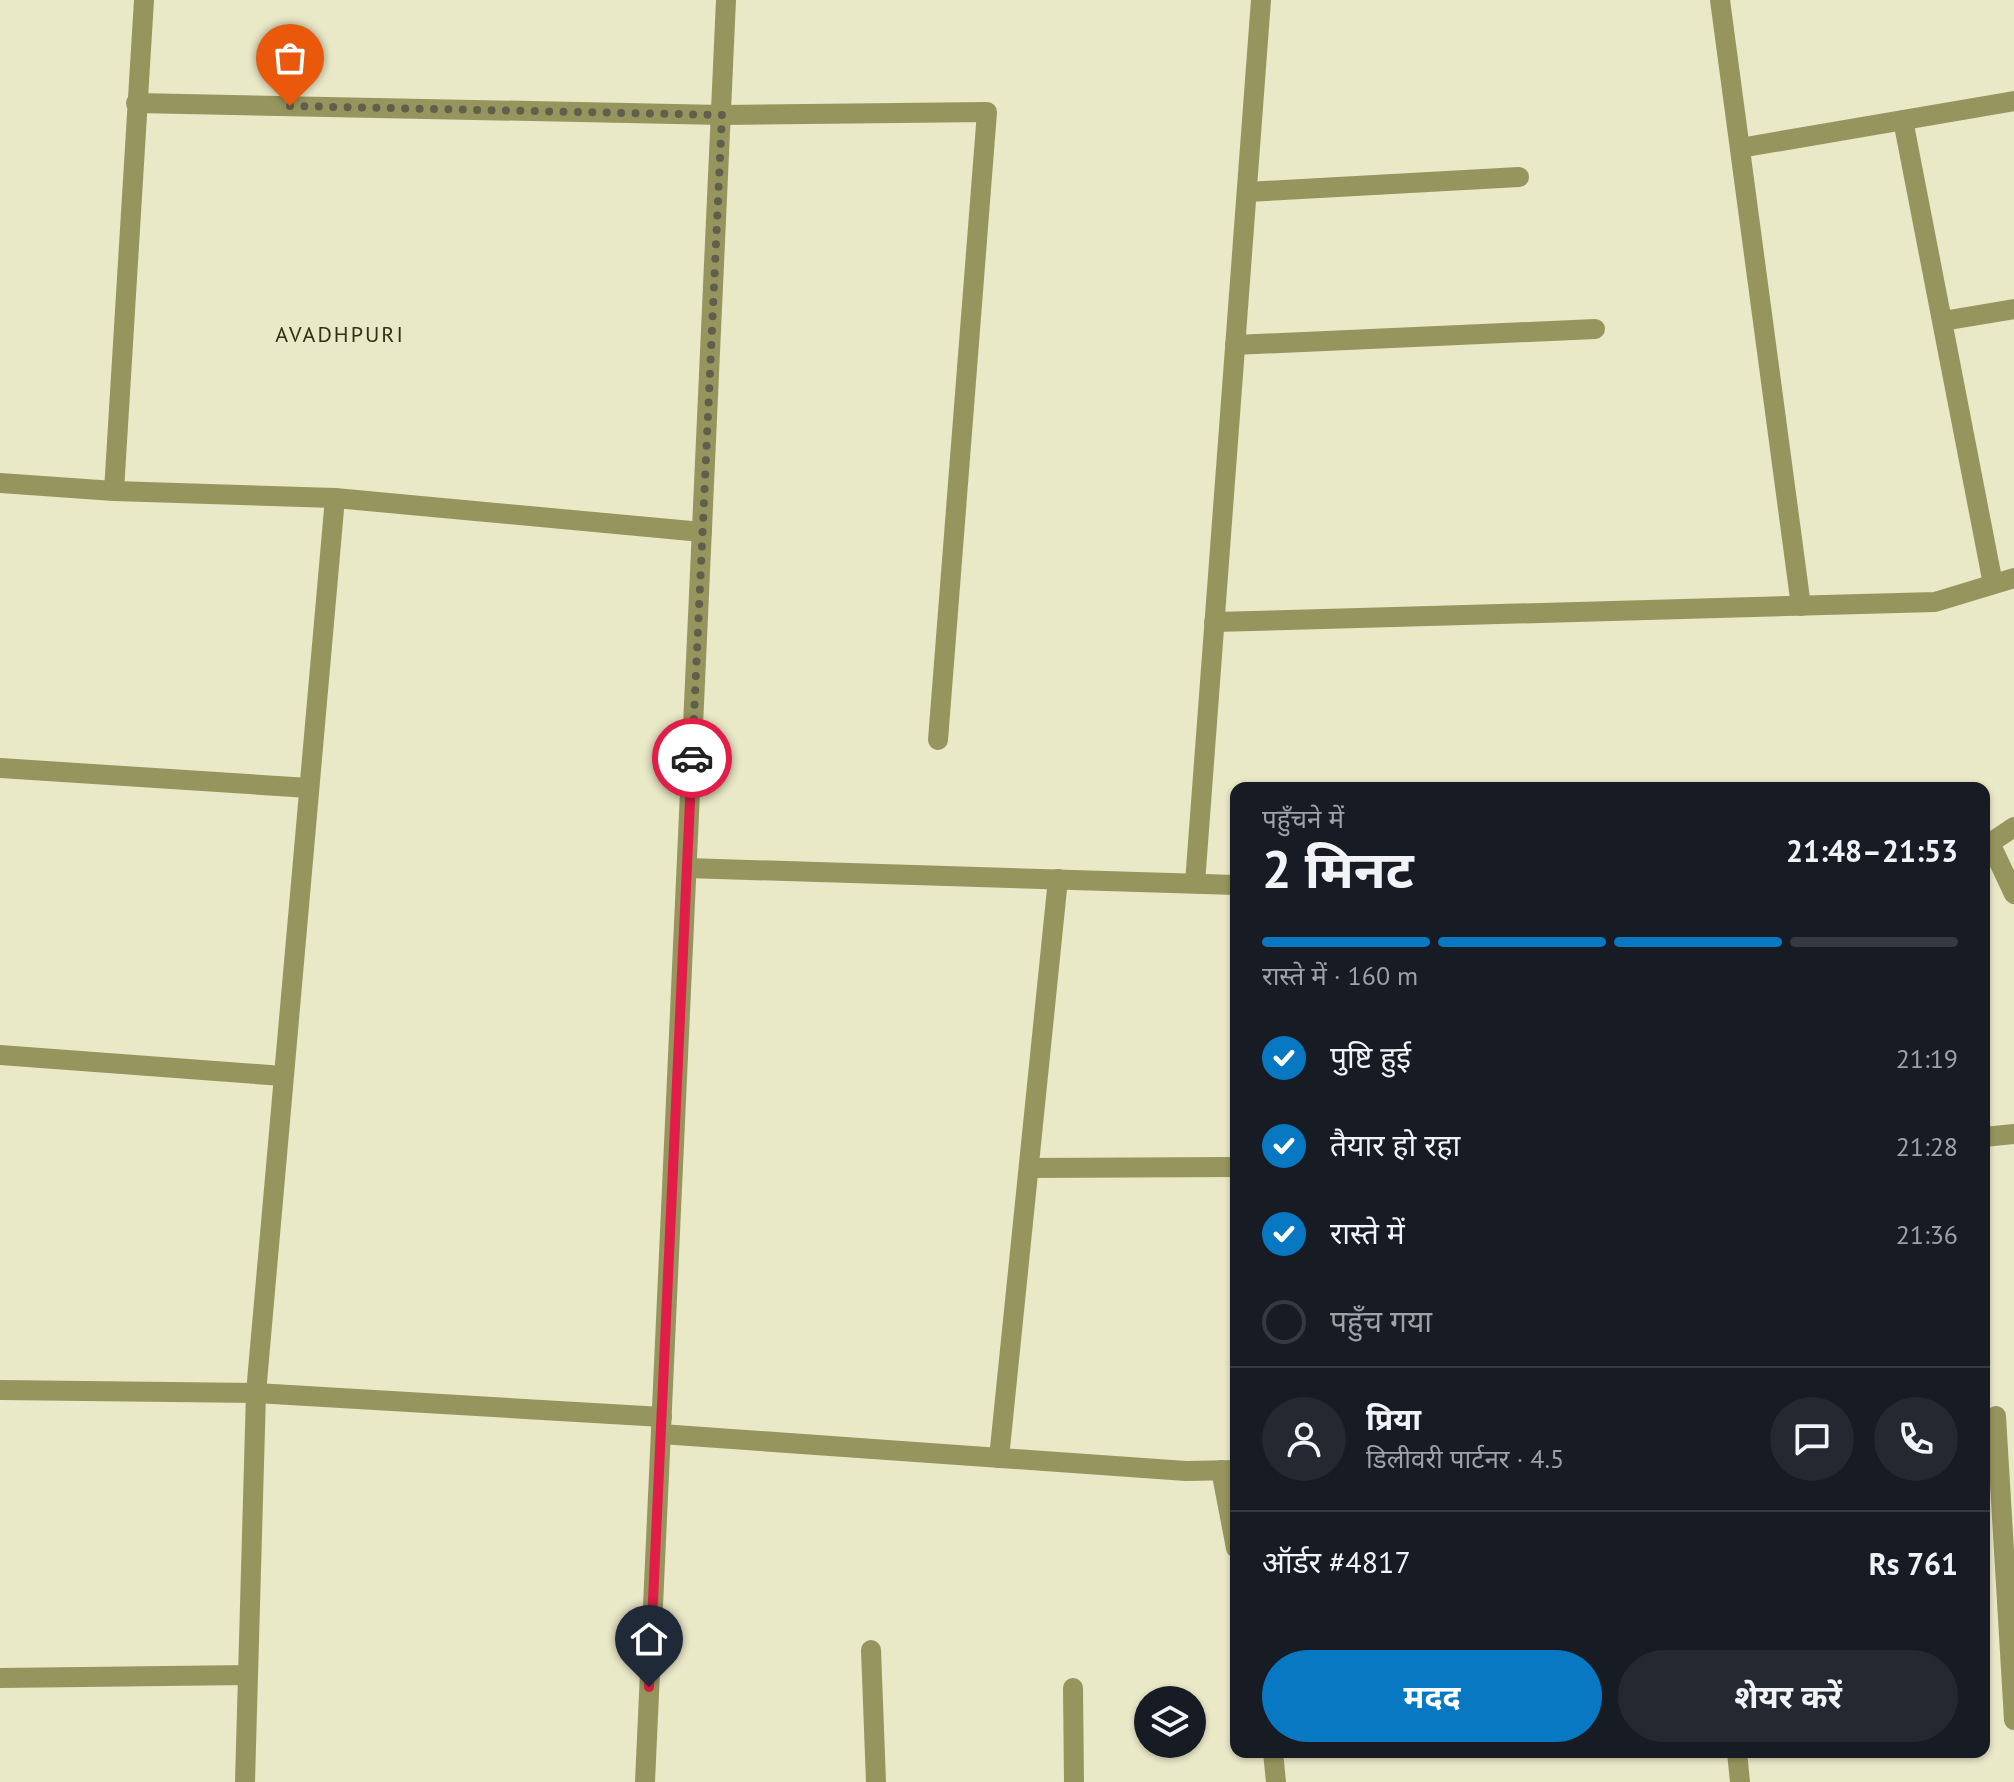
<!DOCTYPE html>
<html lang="hi">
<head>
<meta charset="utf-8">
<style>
  body { margin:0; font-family:"PT Sans","Noto Sans Devanagari",sans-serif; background:#242831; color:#f1f3f6; height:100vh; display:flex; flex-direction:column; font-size:30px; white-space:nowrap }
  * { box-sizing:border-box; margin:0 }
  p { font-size:26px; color:#9ea1a6 }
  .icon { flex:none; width:44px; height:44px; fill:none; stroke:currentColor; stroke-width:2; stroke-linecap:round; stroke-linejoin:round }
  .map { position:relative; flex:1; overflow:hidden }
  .sheet { position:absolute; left:1230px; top:782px; width:760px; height:976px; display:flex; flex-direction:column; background:#171b24; border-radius:16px; box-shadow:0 2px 6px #0004 }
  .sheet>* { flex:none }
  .fabs { position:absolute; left:1134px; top:1686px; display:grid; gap:16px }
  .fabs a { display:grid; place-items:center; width:72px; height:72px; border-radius:50%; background:#171b24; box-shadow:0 2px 6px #0004; font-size:40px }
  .pin { position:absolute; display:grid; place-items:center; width:68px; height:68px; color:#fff; margin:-82px -34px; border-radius:50% 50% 50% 0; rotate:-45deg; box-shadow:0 0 8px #0007 }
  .pin .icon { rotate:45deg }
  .courier { position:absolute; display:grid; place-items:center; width:80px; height:80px; margin:-40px; border:6px solid #e11d48; border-radius:50%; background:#fff; color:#222; box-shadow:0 2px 10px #0007 }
  .overview em { font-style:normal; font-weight:700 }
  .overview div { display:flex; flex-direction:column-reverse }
  .overview { display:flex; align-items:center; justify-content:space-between; height:136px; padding:0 32px }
  h1 { font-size:52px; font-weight:700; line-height:60px }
  .bar { display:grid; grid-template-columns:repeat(4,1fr); gap:12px 8px; align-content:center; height:96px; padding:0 32px }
  .bar i { height:10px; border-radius:6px; background:#363941 }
  .bar .active { background:#0978c2 }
  .bar p { grid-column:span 4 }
  .line { display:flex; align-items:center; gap:20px; padding:0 32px; border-top:2px solid #363941 }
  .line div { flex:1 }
  .round { display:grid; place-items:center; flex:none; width:84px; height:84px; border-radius:42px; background:#242831 }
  ol { padding:0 32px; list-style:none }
  li { display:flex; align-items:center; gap:24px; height:88px }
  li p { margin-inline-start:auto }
  li .icon { padding:8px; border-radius:50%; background:#0978c2; color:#fff; stroke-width:4 }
  li:last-child { color:#9ea1a6 }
  li i { width:44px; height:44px; border:4px solid #363941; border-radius:50% }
  .cta { display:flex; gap:16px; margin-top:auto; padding:16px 32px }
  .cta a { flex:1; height:92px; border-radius:48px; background:#0978c2; color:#fff; font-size:32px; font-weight:700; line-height:92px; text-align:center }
  .cta a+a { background:#242831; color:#f1f3f6 }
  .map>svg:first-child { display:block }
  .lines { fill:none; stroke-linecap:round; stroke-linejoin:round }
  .minor { stroke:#97955e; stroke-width:20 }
  .tertiary { stroke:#97955e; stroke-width:20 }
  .done { stroke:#5f5f4c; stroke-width:8; stroke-dasharray:0 14.4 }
  .route { stroke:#e11d48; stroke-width:10 }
  .labels { text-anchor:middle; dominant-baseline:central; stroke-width:7; stroke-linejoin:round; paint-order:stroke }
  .neighbourhood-label { font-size:22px; letter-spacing:2px; fill:#313014; stroke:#e9e8c7 }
</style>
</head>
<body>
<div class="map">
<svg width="2014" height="1782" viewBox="0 0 2014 1782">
  <rect width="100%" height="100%" fill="#e9e8c7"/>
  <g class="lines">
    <g class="minor">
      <polyline points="1720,0 1801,606"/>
      <polyline points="136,103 722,115 987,112 938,740"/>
      <polyline points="1903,120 1993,584"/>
      <polyline points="1740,148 2014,101"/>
      <polyline points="1247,192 1519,177"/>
      <polyline points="1943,321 2014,309"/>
      <polyline points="1235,345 1595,329"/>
      <polyline points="0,483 114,491 335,498 702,532"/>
      <polyline points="114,491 144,0"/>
      <polyline points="1214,622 1935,602 2014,578"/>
      <polyline points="0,768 309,788"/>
      <polyline points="1990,843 2014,894"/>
      <polyline points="1984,844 1990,843 2014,827"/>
      <polyline points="687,868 1236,885"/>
      <polyline points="1195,883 1261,0"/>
      <polyline points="0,1055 283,1076"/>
      <polyline points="1984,1137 2014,1134"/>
      <polyline points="1029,1168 1236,1167"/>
      <polyline points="0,1390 256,1393 662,1417"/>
      <polyline points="1996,1416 2014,1720"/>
      <polyline points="661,1434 1186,1471 1236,1470"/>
      <polyline points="999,1458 1058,879"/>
      <polyline points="1221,1470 1236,1548"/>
      <polyline points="871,1650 876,1782"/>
      <polyline points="0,1678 248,1675"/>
      <polyline points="1073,1688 1074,1782"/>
      <polyline points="1273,1752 1276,1782"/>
      <polyline points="1737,1752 1740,1782"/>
      <polyline points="245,1782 256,1393 335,498"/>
    </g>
    <polyline class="tertiary" points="645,1782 726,0"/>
  </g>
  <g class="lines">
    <polyline class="done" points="290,106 722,115 692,758"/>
    <polyline class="route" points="649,1687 692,758"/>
  </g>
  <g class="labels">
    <g class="neighbourhood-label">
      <text x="340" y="334">AVADHPURI</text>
    </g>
  </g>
</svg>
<div class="fabs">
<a><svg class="icon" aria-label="layers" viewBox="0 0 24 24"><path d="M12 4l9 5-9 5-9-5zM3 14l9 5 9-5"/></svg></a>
</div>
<div class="pin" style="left:290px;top:106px;background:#ea580c"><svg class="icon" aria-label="bag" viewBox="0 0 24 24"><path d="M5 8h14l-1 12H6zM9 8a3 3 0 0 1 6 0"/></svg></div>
<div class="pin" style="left:649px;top:1687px;background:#1f2937"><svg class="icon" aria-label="home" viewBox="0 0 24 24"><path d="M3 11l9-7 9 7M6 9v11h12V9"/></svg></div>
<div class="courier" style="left:692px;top:758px"><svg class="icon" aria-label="car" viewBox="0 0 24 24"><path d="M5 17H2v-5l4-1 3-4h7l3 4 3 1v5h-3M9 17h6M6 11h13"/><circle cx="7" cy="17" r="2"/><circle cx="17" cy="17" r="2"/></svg></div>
<section class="sheet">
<div class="overview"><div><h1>2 मिनट</h1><p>पहुँचने में</p></div><em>21:48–21:53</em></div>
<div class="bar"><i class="active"></i><i class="active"></i><i class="active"></i><i></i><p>रास्ते में · 160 m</p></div>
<ol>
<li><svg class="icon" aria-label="check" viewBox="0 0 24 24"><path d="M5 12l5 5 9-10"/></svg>पुष्टि हुई<p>21:19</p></li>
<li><svg class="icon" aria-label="check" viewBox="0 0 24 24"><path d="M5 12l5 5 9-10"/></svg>तैयार हो रहा<p>21:28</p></li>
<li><svg class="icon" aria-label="check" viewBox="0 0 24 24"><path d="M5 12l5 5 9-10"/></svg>रास्ते में<p>21:36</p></li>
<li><i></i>पहुँच गया</li>
</ol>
<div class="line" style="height:144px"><a class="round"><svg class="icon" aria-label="person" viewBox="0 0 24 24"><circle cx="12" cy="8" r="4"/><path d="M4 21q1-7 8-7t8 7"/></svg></a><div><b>प्रिया</b><p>डिलीवरी पार्टनर · 4.5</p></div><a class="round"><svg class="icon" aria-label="chat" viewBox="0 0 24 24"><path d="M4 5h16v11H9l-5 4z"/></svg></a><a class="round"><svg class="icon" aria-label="phone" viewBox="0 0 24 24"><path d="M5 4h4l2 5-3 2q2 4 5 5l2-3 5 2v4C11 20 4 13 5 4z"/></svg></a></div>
<div class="line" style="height:104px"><div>ऑर्डर #4817</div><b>Rs 761</b></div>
<div class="cta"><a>मदद</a><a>शेयर करें</a></div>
</section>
</div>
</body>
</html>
